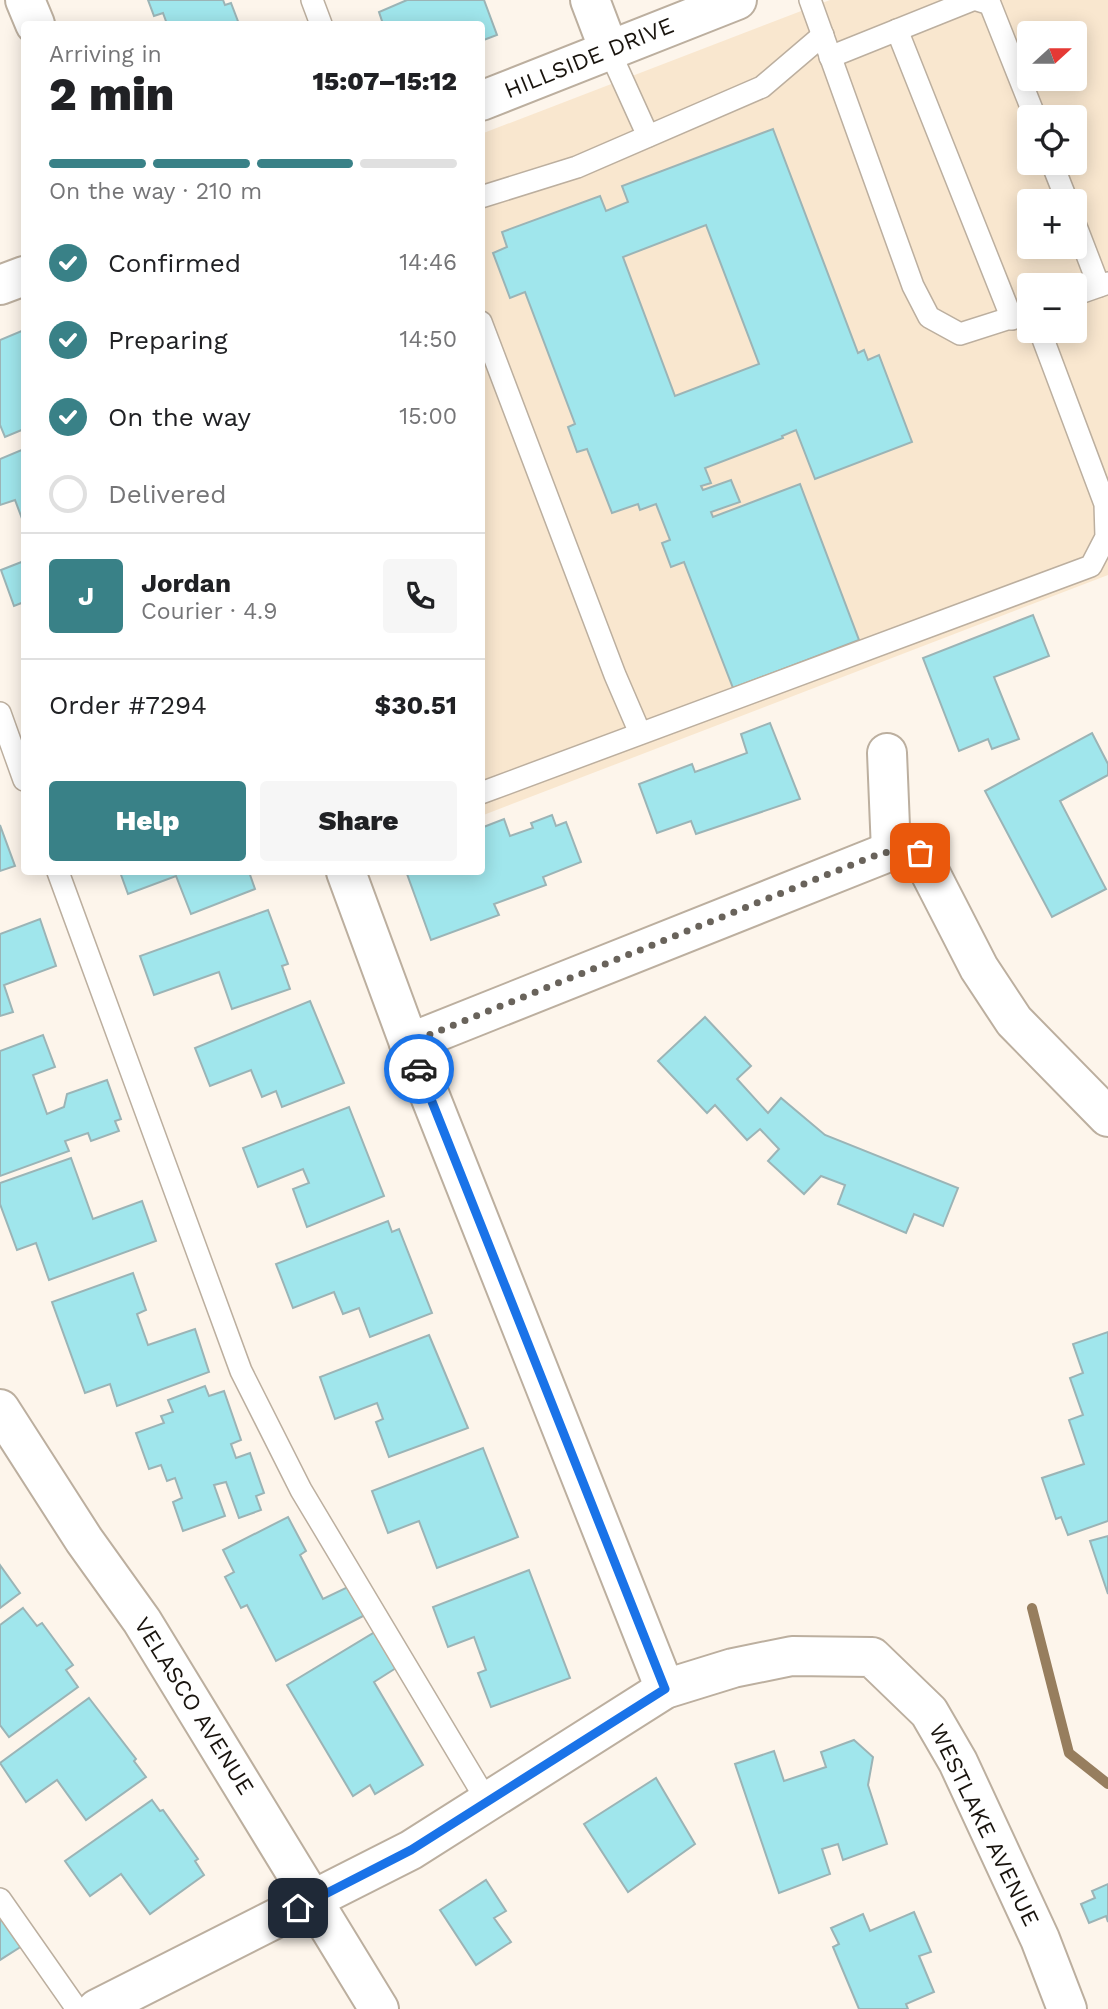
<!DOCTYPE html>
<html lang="en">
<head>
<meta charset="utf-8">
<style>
  body { margin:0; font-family:"Work Sans",sans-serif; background:#f6f6f6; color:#202124; height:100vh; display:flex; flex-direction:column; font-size:26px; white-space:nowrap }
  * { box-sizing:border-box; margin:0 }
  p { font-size:23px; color:#757577 }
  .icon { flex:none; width:38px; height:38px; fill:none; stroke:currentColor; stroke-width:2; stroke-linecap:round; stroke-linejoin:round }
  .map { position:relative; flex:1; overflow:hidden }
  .sheet { position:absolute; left:21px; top:21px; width:464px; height:854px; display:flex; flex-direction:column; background:#fff; border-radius:7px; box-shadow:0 4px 18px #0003 }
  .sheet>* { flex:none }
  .needle { width:46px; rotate:69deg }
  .buttons { position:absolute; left:1017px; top:21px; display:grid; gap:14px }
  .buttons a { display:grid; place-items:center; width:70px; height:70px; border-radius:7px; background:#fff; box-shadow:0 4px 18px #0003; font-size:35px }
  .pin { position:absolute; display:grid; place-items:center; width:60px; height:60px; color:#fff; margin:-30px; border-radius:14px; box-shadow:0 4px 10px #0006 }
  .courier { position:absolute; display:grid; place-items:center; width:70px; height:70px; margin:-35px; border:5px solid #1a73e8; border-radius:50%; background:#fff; color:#222; box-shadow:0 2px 9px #0007 }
  .summary em { font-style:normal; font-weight:800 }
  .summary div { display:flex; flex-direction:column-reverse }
  .summary { display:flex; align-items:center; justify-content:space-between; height:119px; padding:0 28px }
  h1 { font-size:46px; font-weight:800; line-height:52px }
  .bar { display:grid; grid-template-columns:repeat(4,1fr); gap:10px 7px; align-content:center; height:84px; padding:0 28px }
  .bar i { height:9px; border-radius:5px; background:#e0e0e0 }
  .bar .selected { background:#398187 }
  .bar p { grid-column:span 4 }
  .line { display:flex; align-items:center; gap:18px; padding:0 28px; border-top:2px solid #e0e0e0 }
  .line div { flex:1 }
  .round { display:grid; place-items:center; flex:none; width:74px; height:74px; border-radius:7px; background:#f6f6f6 }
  ol { padding:0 28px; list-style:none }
  li { display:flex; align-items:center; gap:21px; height:77px }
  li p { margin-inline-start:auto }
  li .icon { padding:7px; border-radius:50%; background:#398187; color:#fff; stroke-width:4 }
  li:last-child { color:#757577 }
  li i { width:38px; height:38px; border:4px solid #e0e0e0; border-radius:50% }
  .button { display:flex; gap:14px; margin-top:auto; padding:14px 28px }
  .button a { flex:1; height:80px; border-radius:7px; background:#398187; color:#fff; font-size:28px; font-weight:800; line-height:80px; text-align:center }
  .button a+a { background:#f6f6f6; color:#202124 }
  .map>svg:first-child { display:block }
  .built { fill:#f9e7cf; fill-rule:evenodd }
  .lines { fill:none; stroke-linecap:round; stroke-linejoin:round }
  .stream { stroke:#977e5e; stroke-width:10 }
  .building { fill:#a0e6ec; stroke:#9bb4b6; stroke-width:2; fill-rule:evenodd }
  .lane-casing { stroke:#bcaf9f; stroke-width:24 }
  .street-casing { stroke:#bcaf9f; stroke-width:42 }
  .lane { stroke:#fff; stroke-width:21 }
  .street { stroke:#fff; stroke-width:38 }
  .done { stroke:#69635b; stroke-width:7; stroke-dasharray:0 12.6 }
  .route { stroke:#1a73e8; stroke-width:9 }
  .labels { text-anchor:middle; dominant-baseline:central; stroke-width:7; stroke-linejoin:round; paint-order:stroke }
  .street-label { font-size:23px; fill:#19140e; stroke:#fff }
</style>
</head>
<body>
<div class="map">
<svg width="1108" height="2009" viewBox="0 0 1108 2009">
  <rect width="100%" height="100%" fill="#fdf5eb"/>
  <path class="built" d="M830,0H1108V575L481,816V134ZM1029,33H1074V79H1029ZM1029,117H1074V163H1029ZM1029,201H1074V247H1029ZM1029,285H1074V331H1029Z"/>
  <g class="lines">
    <polyline class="stream" points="1032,1608 1069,1753 1108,1784"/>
  </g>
  <g class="building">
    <polygon points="148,0 223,0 225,5 231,3 239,24 167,24 163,13 154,16"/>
    <polygon points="407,0 484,0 497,35 481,41 481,24 383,24 379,12"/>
    <path d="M773,129L858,353L864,350L868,360L879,355L912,442L815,479L796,430L782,436L783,438L705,468L711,483L701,486L703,490L731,480L740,502L711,512L713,517L800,484L859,640L733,688L684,562L671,567L662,543L670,540L656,504L640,510L638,504L612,513L587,449L577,452L568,427L575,424L525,292L510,298L493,253L507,247L502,232L600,196L606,211L628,202L622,186ZM706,225L759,364L675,396L623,257Z"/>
    <polygon points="24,330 24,429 5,437 0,425 0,340"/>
    <polygon points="24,449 24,524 15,500 0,505 0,459"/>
    <polygon points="24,561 24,602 14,606 1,570"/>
    <polygon points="1033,615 1049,656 994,677 1019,739 992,749 988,739 959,751 923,658"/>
    <polygon points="770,723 800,799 696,834 691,821 657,833 639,784 692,764 695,772 747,753 741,734"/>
    <polygon points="1092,733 1108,764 1108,775 1060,801 1106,889 1052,917 985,791"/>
    <polygon points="552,815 556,826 566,822 581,862 543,877 546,885 494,904 499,915 431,940 407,874 481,872 481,828 504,819 510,836 533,828 531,823"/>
    <polygon points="0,825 15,866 0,871"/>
    <polygon points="120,872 249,872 255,889 191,914 176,876 128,894"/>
    <polygon points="268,910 288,964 282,966 290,989 232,1009 219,972 154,995 140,956"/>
    <polygon points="40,919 56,966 4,985 13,1012 0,1016 0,934"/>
    <polygon points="310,1001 344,1083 282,1107 276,1091 262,1097 251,1070 210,1086 195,1048"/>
    <polygon points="705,1017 751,1066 737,1079 768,1113 781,1098 825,1135 958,1188 943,1226 914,1214 906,1233 838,1204 845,1185 821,1176 804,1194 768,1161 779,1149 760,1129 747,1140 715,1105 707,1113 658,1061"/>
    <polygon points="43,1035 55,1067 33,1075 47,1114 64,1107 67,1094 107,1080 121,1119 115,1121 119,1131 91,1141 88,1133 65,1141 69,1151 0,1176 0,1051"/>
    <polygon points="349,1107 384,1196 307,1227 293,1189 309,1183 303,1169 258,1187 243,1148"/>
    <polygon points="71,1158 93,1219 142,1201 156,1241 49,1280 36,1243 17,1250 0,1204 0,1183"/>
    <polygon points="388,1221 392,1232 399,1229 432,1313 370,1337 359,1308 343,1314 334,1292 293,1308 276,1264"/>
    <polygon points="133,1273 146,1310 137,1314 148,1345 195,1329 209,1372 117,1406 110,1384 85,1393 52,1302"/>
    <polygon points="1108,1332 1108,1521 1068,1535 1061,1517 1056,1519 1042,1478 1084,1464 1069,1420 1083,1415 1070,1378 1083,1373 1073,1344"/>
    <polygon points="429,1335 468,1428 389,1457 376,1422 383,1419 377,1403 335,1419 320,1377"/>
    <polygon points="205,1386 209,1396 224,1391 241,1440 231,1444 236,1458 250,1453 264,1493 256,1496 261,1510 239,1518 226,1482 214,1485 225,1516 183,1531 173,1502 182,1498 175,1478 167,1481 161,1465 149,1469 136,1433 164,1423 161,1416 173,1412 168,1400"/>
    <polygon points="483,1448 518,1537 437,1568 419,1521 388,1533 372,1491"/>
    <polygon points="288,1517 306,1551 300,1555 323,1599 352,1585 367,1614 276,1661 247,1605 241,1608 225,1577 234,1572 223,1550"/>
    <polygon points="1108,1536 1108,1594 1090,1541"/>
    <polygon points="0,1565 20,1593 0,1608"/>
    <polygon points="529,1570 570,1678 491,1707 478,1673 486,1670 474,1637 448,1647 433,1607"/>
    <polygon points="23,1608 37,1626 42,1623 73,1665 66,1670 78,1687 9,1737 0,1725 0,1625"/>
    <polygon points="375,1632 396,1668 374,1682 423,1765 375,1794 370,1785 353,1796 287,1685"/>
    <polygon points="89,1698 136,1759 134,1761 146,1777 86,1820 57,1780 26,1802 0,1763"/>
    <polygon points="854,1740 873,1757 868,1785 887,1844 843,1860 838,1844 822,1849 830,1874 779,1893 735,1764 774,1751 784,1781 826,1767 821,1752"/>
    <polygon points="656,1778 695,1844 628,1892 584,1824"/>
    <polygon points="152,1800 160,1811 163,1810 198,1859 195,1861 204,1875 150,1914 121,1874 90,1896 65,1861"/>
    <polygon points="486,1880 506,1911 494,1918 511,1942 476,1965 440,1910"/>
    <polygon points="1108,1884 1108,1922 1106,1916 1089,1923 1081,1904 1095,1898 1092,1891"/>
    <polygon points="914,1912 931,1952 919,1956 934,1992 906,2004 908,2009 859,2009 833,1947 839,1944 831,1928 863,1914 870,1931"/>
    <polygon points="0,1914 22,1946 0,1960"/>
  </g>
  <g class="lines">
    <g class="lane-casing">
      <g id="lane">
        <polyline points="312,0 321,24"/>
        <polyline points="810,0 913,286 929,317 960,334 1029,312"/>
        <polyline points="977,0 990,4 1035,117"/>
        <polyline points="897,30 1012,319"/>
        <polyline points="609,50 648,136"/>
        <polyline points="830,57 972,0"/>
        <polyline points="1052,163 1067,201"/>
        <polyline points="481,197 577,167 762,87 823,35"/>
        <polyline points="1074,221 1099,286"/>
        <polyline points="1074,295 1108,283"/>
        <polyline points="481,322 615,675 640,733"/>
        <polyline points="0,713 24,780"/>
        <polyline points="481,793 1091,566 1106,537 1105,504 1040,331"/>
        <polyline points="58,872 241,1371 301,1490 487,1801"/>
        <polyline points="0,1899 77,2009"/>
      </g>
    </g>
    <g class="street-casing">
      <g id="street">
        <polyline points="25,0 35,24"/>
        <polyline points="590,0 609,50"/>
        <polyline points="481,101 737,0"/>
        <polyline points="0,285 24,276"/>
        <polyline points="887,753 891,851 920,853 979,968 1014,1021 1108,1117"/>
        <polyline points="346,872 409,1043 665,1689"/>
        <polyline points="409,1043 891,851"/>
        <polyline points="0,1409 84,1540 142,1621 379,2009"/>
        <polyline points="97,2009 411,1850 665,1689 733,1668 792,1656 872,1657 929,1712 958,1762 1040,1939 1067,2009"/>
      </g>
    </g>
    <use href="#lane" class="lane"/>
    <use href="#street" class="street"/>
  </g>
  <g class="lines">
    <polyline class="done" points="419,1069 409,1043 871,857 891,851 920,853"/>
    <polyline class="route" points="298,1908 411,1850 665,1689 419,1069"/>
  </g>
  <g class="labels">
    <g class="street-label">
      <text transform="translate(589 58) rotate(-22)">HILLSIDE DRIVE</text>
      <text transform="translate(194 1706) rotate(58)">VELASCO AVENUE</text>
      <text transform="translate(984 1825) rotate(64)">WESTLAKE AVENUE</text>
    </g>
  </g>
</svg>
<div class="buttons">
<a><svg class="needle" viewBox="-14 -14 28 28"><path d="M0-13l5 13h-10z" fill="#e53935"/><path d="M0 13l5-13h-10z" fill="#757577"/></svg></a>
<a><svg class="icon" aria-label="locate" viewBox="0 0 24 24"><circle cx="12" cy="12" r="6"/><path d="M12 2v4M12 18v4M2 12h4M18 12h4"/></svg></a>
<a>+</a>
<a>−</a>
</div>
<div class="pin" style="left:920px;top:853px;background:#ea580c"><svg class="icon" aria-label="bag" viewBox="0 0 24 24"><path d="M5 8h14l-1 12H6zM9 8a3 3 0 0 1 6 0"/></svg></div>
<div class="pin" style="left:298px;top:1908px;background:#1f2937"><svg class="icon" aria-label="home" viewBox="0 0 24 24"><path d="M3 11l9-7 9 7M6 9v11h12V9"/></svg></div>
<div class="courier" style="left:419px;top:1069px"><svg class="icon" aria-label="car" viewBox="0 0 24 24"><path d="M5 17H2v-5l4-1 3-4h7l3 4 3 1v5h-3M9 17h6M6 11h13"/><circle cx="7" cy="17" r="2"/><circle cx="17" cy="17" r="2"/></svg></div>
<section class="sheet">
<div class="summary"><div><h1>2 min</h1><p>Arriving in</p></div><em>15:07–15:12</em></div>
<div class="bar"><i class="selected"></i><i class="selected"></i><i class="selected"></i><i></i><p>On the way · 210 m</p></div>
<ol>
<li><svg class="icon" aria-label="check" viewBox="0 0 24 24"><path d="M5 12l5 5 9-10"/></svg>Confirmed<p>14:46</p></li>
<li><svg class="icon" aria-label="check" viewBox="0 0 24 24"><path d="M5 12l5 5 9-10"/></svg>Preparing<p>14:50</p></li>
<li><svg class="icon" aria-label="check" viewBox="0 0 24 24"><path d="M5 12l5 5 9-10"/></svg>On the way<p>15:00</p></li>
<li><i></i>Delivered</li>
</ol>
<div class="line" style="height:126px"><b class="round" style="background:#398187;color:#fff">J</b><div><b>Jordan</b><p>Courier · 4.9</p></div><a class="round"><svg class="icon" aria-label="phone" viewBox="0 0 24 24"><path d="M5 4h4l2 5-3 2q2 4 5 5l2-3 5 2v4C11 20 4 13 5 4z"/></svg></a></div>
<div class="line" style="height:91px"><div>Order #7294</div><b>$30.51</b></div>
<div class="button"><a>Help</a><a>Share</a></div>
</section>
</div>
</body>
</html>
